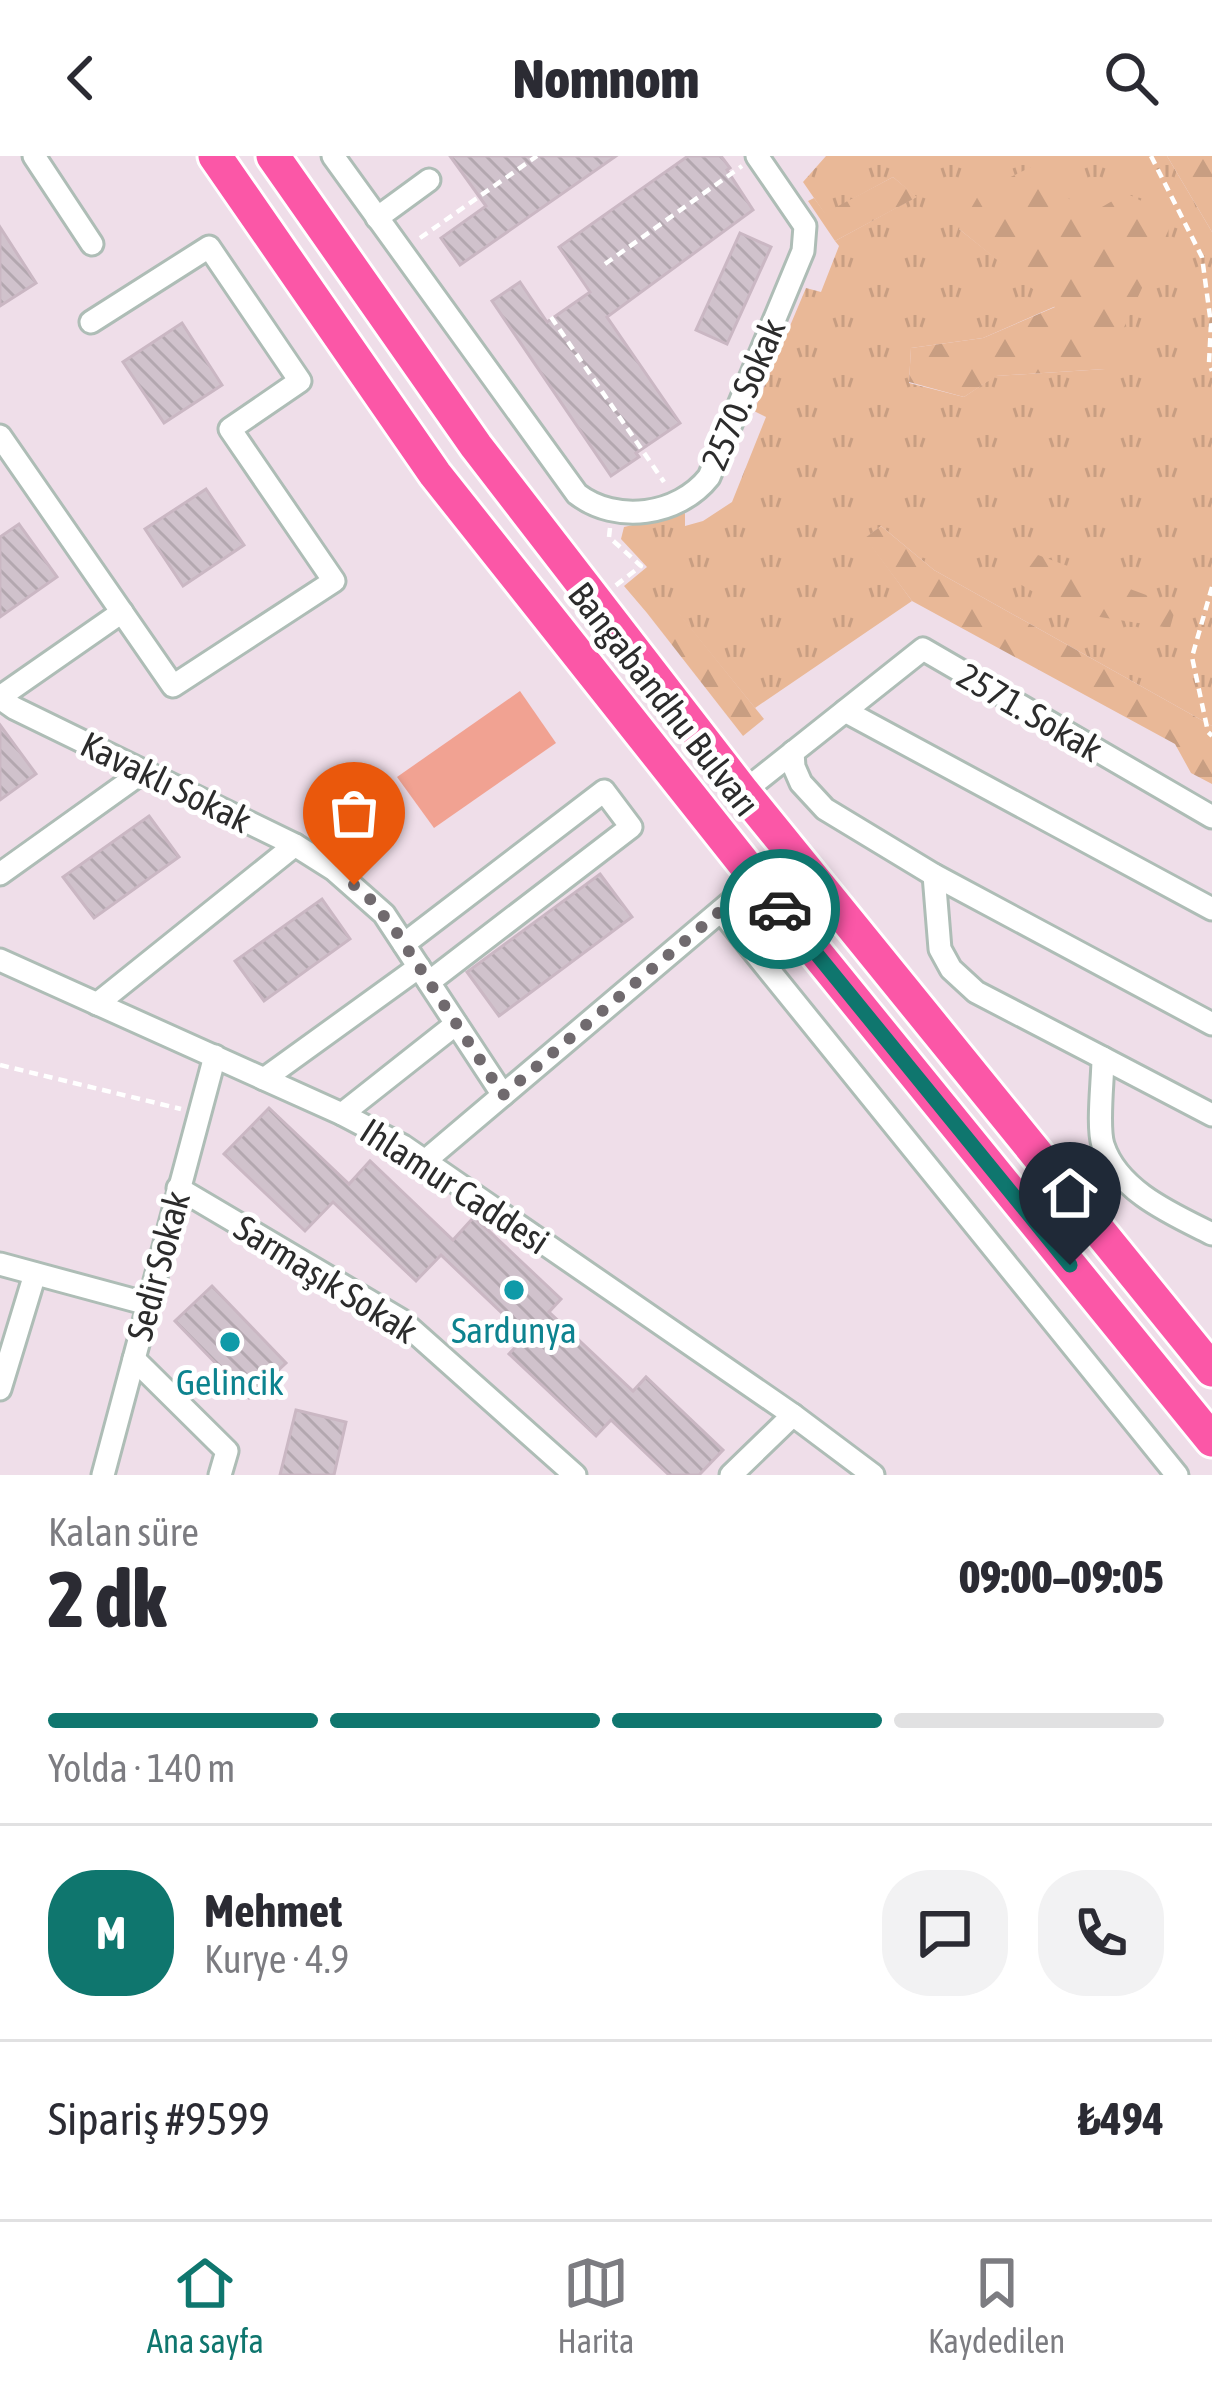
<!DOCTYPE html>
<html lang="tr">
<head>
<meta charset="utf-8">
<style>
  body { margin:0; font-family:"Asap Condensed",sans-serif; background:#f2f2f3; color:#2b2b33; height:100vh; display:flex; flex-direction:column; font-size:45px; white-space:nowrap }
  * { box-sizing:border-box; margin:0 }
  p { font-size:39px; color:#7c7c81 }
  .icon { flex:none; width:66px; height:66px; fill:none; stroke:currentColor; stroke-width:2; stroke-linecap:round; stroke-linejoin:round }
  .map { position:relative; height:1319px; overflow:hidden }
  .drawer { display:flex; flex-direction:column; background:#fff; flex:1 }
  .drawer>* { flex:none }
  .pin { position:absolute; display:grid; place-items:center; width:102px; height:102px; color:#fff; margin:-123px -51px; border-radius:50% 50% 50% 0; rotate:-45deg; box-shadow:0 0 12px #0007 }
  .pin .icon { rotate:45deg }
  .courier { position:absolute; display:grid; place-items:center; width:120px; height:120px; margin:-60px; border:9px solid #0f766e; border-radius:50%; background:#fff; color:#222; box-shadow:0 3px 15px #0007 }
  .headline em { font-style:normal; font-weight:800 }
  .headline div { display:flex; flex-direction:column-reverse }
  .headline { display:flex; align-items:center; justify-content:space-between; height:204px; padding:0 48px }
  h1 { font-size:78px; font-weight:800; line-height:90px }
  .bar { display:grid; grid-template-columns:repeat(4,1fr); gap:18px 12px; align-content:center; height:144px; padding:0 48px }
  .bar i { height:15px; border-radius:9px; background:#e1e1e2 }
  .bar .on { background:#0f766e }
  .bar p { grid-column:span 4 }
  .line { display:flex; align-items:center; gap:30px; padding:0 48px; border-top:3px solid #e1e1e2 }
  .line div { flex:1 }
  .round { display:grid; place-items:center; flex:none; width:126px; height:126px; border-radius:48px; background:#f2f2f3 }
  header { display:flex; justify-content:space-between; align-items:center; height:156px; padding:0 48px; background:#fff; font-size:54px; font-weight:800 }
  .tabs { display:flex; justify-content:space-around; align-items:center; height:168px; border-top:3px solid #e1e1e2; background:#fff; font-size:33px; color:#7c7c81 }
  .tabs a { display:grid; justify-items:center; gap:6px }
  .tabs .on { color:#0f766e }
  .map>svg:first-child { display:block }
  .grass { fill:url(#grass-tufts); fill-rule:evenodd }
  .forest { fill:url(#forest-firs) }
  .pitch { fill:#f1a292 }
  .building { fill:url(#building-back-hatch); stroke:#cab7c3; stroke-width:3 }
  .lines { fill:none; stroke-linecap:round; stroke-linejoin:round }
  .minor-casing { stroke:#aebdb6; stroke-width:27 }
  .primary-casing { stroke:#fff; stroke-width:39 }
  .path { stroke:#fff; stroke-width:4.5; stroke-dasharray:9 6; stroke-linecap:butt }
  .minor { stroke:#fff; stroke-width:21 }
  .primary { stroke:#fb57a7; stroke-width:33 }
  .done { stroke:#706a6e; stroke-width:12; stroke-dasharray:0 21.6 }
  .route { stroke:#0f766e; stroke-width:15 }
  .culture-dot { fill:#0f9aa8; stroke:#fff; stroke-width:4.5 }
  .labels { text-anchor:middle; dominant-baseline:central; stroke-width:10; stroke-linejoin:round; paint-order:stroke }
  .street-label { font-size:36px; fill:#2c2c2c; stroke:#fff }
  .culture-label { font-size:36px; fill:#0d838f; stroke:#fff }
</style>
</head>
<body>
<header><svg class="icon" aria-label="back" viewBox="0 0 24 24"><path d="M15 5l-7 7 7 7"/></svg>Nomnom<svg class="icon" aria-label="search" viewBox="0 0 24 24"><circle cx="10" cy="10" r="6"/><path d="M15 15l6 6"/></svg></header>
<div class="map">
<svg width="1212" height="1319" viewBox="0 0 1212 1319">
  <defs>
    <pattern id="grass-tufts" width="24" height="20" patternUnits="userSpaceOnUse" patternTransform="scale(3)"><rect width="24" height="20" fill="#e9b897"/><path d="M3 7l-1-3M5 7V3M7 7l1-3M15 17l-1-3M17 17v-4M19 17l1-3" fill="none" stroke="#c89e82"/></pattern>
    <pattern id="forest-firs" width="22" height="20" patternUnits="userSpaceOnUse" patternTransform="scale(3)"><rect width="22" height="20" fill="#e9b897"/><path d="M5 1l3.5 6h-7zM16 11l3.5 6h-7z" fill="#c89e82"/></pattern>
    <pattern id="building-back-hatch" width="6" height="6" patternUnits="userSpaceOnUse" patternTransform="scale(3)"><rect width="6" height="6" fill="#d0c2cc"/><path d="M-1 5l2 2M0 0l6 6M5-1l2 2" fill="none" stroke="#b3a7af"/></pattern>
  </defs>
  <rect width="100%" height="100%" fill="#efdee9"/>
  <path class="grass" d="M826,0H1167L1212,76V570L934,414L881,370L866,382L912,445L755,552L678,457H647L624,430L647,411L621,383L624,371L685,357V370L703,365L732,346L766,261L754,255L806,132L821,136L839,90L835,85L916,41L893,21L825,58L803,26ZM1083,62L1105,213L995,220L964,241L909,227L911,192L983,182L1056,150L959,73Z"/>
  <g class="forest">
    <polygon points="1167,0 1212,0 1212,76"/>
    <polygon points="1042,6 1083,62 1126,37 1174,62 1105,213 996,220 964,241 909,226 911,192 983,182 1055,151 959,73 981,35"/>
    <polygon points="893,21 917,41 835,85 808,45 814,42 825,57"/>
    <polygon points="881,370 934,414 1212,570 1212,628 1191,617 1175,588 912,445 865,382"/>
    <polygon points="1038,399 1176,450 1170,472 1068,456 1018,427"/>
    <polygon points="678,456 764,563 743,580 647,457"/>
  </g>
  <polygon class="pitch" points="520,535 556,587 434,672 397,621"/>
  <g class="building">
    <polygon points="450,0 616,0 460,109 441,82 486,50"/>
    <polygon points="688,0 721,0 730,12 727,14 753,54 607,161 680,267 636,297 639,301 611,320 492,145 520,126 547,166 590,136 559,91"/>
    <polygon points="0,71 36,127 0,150"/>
    <polygon points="740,77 771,91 727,188 696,174"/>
    <polygon points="182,167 222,229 164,267 123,206"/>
    <polygon points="206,333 244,389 183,430 145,373"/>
    <polygon points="19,368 57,421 0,461 0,381"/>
    <polygon points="0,569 36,618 0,644"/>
    <polygon points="149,660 179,701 94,762 63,721"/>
    <polygon points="600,718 632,761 499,860 467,816"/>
    <polygon points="322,743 350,783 264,845 235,805"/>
    <polygon points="269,952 349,1028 370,1005 453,1084 474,1061 561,1143 549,1156 633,1235 646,1221 723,1294 699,1319 669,1319 611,1264 596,1280 509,1198 526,1180 441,1099 416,1125 333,1046 305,1075 224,998"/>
    <polygon points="212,1130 286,1207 249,1242 175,1165"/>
    <polygon points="296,1254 346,1266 334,1319 280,1319"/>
  </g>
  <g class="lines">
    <g class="minor-casing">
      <g id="minor">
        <polyline points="34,0 92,88"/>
        <path d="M333,0L577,338C616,368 678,360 709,321L803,95L805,70L757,0"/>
        <polyline points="377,62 429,24"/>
        <polyline points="0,280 173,530 334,425 230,273 300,225 209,91 91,166"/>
        <polyline points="0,541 122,456"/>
        <polyline points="0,542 14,552 295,689 333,713 384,758 503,939"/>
        <polyline points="845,555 1212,753"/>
        <polyline points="793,596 794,611 801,627 825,653 934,719 1212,868"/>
        <polyline points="743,636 923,493 1212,661"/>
        <polyline points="0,718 144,615"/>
        <path d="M934,719L940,793L951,813L976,836L1103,902C1103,924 1097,970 1103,989C1118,1035 1172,1058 1212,1078"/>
        <polyline points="721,755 1177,1319"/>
        <polyline points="404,788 604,635 631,671 429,826"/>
        <polyline points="0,804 342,958 403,990 793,1259 873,1319"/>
        <polyline points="97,848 295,689"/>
        <polyline points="1103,902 1212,959"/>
        <polyline points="264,923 419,811"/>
        <polyline points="342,958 456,868"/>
        <polyline points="425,1005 757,724"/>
        <polyline points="178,1032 401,1164 575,1319"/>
        <polyline points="0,1108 148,1148"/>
        <polyline points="134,1203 227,1295 220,1319"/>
        <polyline points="0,1233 35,1118"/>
        <polyline points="103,1319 215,900"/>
        <polyline points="731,1319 793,1259"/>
      </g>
    </g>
    <g class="primary-casing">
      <g id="primary">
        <polyline points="215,0 435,318 757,724 1212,1284"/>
        <polyline points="273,0 476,290 743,636 1212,1214"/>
      </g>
    </g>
    <g class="path">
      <polyline points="1151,0 1202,101 1211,168 1209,207 1212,215"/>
      <polyline points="420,82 537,0"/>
      <polyline points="605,108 742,10"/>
      <polyline points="551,161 664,326"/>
      <polyline points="610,372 609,381 641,410 615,430"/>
      <polyline points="1212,431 1192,501 1208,576 1212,580"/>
      <polyline points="0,909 181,953"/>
    </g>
    <use href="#minor" class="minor"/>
    <use href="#primary" class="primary"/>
  </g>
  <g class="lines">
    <polyline class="done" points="354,729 371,744 395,774 503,939 757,724 780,753"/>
    <polyline class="route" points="780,753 1070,1109"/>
  </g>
  <g class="culture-dot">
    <circle cx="514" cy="1134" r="12"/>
    <circle cx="230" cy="1186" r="12"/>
  </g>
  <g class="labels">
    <g class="street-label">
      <text transform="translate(743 238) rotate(-67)">2570. Sokak</text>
      <text transform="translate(664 543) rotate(52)">Bangabandhu Bulvarı</text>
      <text transform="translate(1030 556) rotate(30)">2571. Sokak</text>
      <text transform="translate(166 626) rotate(26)">Kavaklı Sokak</text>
      <text transform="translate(455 1030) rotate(33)">Ihlamur Caddesi</text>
      <text transform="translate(158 1110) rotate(-75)">Sedir Sokak</text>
      <text transform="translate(326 1123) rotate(32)">Sarmaşık Sokak</text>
    </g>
    <g class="culture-label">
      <text x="514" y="1174">Sardunya</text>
      <text x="230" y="1226">Gelincik</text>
    </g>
  </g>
</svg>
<div class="pin" style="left:354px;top:729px;background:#ea580c"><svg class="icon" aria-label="bag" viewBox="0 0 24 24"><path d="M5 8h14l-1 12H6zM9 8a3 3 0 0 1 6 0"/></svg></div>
<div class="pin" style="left:1070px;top:1109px;background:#1f2937"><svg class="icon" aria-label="home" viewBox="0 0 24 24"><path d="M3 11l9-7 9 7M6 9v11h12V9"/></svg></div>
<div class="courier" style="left:780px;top:753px"><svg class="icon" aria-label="car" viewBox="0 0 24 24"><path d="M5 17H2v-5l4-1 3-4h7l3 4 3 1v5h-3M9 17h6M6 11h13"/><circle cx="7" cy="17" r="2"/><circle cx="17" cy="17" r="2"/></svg></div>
</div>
<section class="drawer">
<div class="headline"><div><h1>2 dk</h1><p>Kalan süre</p></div><em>09:00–09:05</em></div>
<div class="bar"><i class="on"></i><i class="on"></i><i class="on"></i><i></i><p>Yolda · 140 m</p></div>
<div class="line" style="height:216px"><b class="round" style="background:#0f766e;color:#fff">M</b><div><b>Mehmet</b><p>Kurye · 4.9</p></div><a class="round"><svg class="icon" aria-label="chat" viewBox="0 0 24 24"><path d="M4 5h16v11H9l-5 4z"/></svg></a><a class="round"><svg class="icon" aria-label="phone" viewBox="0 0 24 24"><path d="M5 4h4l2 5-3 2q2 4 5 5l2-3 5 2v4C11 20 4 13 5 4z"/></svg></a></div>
<div class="line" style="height:156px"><div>Sipariş #9599</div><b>₺494</b></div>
</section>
<nav class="tabs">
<a class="on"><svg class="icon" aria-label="home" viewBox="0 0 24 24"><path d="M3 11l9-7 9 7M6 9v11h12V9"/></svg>Ana sayfa</a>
<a><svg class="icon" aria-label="map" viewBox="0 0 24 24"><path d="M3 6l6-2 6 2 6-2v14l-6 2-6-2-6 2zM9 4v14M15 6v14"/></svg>Harita</a>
<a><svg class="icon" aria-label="saved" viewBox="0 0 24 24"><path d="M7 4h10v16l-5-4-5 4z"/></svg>Kaydedilen</a>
</nav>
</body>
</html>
